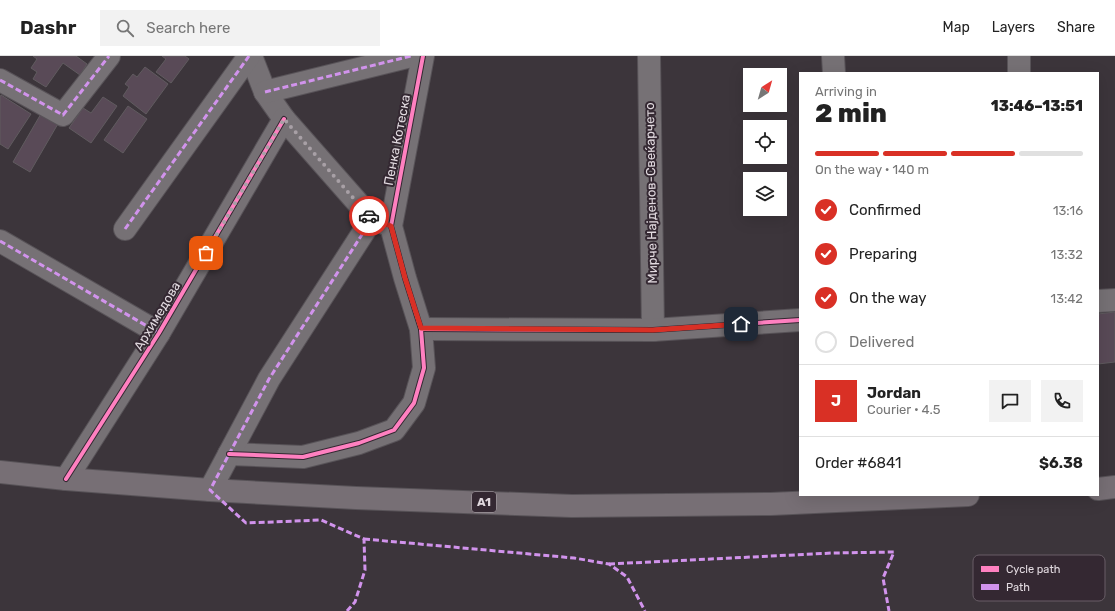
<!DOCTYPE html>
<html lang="en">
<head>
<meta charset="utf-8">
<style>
  body { margin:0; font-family:Rubik,sans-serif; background:#f2f2f2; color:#222; height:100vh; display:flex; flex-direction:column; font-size:15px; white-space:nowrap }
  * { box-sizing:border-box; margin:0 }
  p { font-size:13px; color:#767676 }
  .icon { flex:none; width:22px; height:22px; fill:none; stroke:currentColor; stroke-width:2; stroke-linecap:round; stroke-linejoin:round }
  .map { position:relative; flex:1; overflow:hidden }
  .sheet { position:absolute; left:799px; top:16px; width:300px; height:424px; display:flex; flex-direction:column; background:#fff; border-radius:0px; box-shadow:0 4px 16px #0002 }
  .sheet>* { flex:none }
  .needle { width:26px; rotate:37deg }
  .fabs { position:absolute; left:743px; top:12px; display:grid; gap:8px }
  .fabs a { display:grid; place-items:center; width:44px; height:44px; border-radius:0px; background:#fff; box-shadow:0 4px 16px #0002; font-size:20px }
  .pin { position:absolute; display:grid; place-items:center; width:34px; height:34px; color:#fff; margin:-17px; border-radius:8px; box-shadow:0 2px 6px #0006 }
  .courier { position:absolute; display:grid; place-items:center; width:40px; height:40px; margin:-20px; border:3px solid #d93025; border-radius:50%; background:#fff; color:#222; box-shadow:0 1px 5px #0007 }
  .headline em { font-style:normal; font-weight:800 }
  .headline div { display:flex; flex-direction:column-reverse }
  .headline { display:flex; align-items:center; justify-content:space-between; height:68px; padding:0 16px }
  h1 { font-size:26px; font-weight:800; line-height:30px }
  .bar { display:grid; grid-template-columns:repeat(4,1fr); gap:6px 4px; align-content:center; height:48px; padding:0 16px }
  .bar i { height:5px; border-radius:3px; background:#e0e0e0 }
  .bar .active { background:#d93025 }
  .bar p { grid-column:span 4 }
  .line { display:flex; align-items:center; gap:10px; padding:0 16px; border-top:1px solid #e0e0e0 }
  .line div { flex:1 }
  .round { display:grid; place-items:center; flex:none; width:42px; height:42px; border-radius:0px; background:#f2f2f2 }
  ol { padding:0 16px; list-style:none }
  li { display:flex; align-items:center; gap:12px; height:44px }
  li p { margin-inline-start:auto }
  li .icon { padding:4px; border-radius:50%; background:#d93025; color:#fff; stroke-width:4 }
  li:last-child { color:#767676 }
  li i { width:22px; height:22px; border:2px solid #e0e0e0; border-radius:50% }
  header { display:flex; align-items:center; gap:24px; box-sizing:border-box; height:56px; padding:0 20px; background:#fff; border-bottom:1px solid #e0e0e0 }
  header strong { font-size:19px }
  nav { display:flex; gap:22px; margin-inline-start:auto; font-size:14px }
  .search { width:280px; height:36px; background:#f2f2f2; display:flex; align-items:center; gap:10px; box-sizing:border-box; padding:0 14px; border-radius:0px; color:#767676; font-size:15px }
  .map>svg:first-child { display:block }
  .building { fill:#594a57; stroke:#605b5f }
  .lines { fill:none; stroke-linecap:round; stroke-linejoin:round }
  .minor-casing { stroke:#585358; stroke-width:24 }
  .major-casing { stroke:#585358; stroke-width:24 }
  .minor { stroke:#767175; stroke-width:22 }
  .major { stroke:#776f75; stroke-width:22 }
  .quiet { stroke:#d193ec; stroke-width:3; stroke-dasharray:6 3; stroke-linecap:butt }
  .cycleway-casing { stroke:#342832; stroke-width:6 }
  .cycleway { stroke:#ff80c0; stroke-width:4 }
  .done { stroke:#a8a0a6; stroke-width:4; stroke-dasharray:0 7.2 }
  .route { stroke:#d93025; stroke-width:5 }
  .labels { text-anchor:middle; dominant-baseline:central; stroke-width:4; stroke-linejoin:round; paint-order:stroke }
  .shield { fill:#342832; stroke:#aea5ac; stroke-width:1 }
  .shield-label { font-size:12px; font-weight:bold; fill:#e2dae0 }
  .street-label { font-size:13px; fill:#e2dae0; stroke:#342832 }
  .key { fill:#342832; stroke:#685d66; stroke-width:1 }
  .key-label { font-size:11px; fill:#e2dae0 }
</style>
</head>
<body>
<header>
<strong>Dashr</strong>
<div class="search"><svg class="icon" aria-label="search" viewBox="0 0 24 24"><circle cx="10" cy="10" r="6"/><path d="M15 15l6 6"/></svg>Search here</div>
<nav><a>Map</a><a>Layers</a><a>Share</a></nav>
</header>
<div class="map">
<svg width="1115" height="555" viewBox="0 0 1115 555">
  <rect width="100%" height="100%" fill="#3c353b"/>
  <g class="building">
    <polygon points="33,0 76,0 87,8 80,19 63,7 46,31 33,23 37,16 31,12 37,3"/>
    <polygon points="162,0 185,0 189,3 171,27 156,16 166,3"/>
    <polygon points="145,11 168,28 146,58 123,40 129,31 125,28 133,18 137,21"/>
    <polygon points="1,39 31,58 8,93 0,88 0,41"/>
    <polygon points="103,41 117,50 91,87 69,72 83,52 91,57"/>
    <polygon points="128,50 147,63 123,97 104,84"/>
    <polygon points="42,56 59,66 30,116 13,106"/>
    <polygon points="1115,256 1115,306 1098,308 1098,258"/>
  </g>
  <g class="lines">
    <g class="minor-casing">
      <g id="minor">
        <polyline points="251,0 265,36 284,63 372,163 386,168"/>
        <polyline points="649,0 653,274"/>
        <polyline points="833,0 834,17"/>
        <polyline points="1019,17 1019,0"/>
        <polyline points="0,24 63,59 109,0"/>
        <polyline points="265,36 411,0"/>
        <polyline points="125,173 249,0"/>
        <polyline points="0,185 159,277"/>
        <polyline points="1098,245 1115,244"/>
        <polyline points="421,273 653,274 800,264"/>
        <polyline points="229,398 303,401 359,387 394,374 414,347 424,312 421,273 405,222 391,170 423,0"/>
        <polyline points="66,423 159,277 284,63"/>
        <polyline points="210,434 269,323 372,163"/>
      </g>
    </g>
    <g class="major-casing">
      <g id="major">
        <polyline points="0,416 66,423 210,434 356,442 572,450 771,448 968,439"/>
        <polyline points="1098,433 1115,431"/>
      </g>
    </g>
    <use href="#minor" class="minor"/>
    <use href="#major" class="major"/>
    <g class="quiet">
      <polyline points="0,24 63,59 109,0"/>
      <polyline points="265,36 411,0"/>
      <polyline points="125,173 249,0"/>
      <polyline points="0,185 159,277"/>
      <polyline points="364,483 574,502 609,508 627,521 645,555"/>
      <polyline points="609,508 833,497 894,496 883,522 889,555"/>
      <polyline points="347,555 355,546 365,514 364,483 321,464 246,467 210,434 269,323 372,163"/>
    </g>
    <g class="cycleway-casing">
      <g id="cycleway">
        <polyline points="421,273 653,274 800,264"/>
        <polyline points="229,398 303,401 359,387 394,374 414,347 424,312 421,273 405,222 391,170 423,0"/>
        <polyline points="66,423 159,277 284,63"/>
      </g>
    </g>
    <use href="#cycleway" class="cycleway"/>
  </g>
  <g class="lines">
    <polyline class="done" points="206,197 284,63 369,160"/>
    <polyline class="route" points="369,160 372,163 391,170 405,222 421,272 653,274 741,268"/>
  </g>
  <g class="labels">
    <rect class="shield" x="472" y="436" width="24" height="20" rx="3"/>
    <g class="shield-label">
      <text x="484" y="446">A1</text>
    </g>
    <g class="street-label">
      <text transform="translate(397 84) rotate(-79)">Пенка Котеска</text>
      <text transform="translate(651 137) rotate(-91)">Мирче Најденов-Свеќарчето</text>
      <text transform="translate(157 260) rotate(-59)">Архимедова</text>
    </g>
  </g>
  <rect x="973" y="499" width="132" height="46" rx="6" class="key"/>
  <rect x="981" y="510" width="18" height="6" fill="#ff80c0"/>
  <rect x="981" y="528" width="18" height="6" fill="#d193ec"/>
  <g class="key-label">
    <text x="1006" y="517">Cycle path</text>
    <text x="1006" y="535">Path</text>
  </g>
</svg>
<div class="fabs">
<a><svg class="needle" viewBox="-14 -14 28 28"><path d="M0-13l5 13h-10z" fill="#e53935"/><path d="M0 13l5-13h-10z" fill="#767676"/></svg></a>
<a><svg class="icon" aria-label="locate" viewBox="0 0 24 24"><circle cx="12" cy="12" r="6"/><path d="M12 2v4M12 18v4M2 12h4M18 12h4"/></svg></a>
<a><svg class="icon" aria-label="layers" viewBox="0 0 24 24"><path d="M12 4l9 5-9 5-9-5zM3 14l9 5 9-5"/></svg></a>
</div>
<div class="pin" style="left:206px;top:197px;background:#ea580c"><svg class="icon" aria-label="bag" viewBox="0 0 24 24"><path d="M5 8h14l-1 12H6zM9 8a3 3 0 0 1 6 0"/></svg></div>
<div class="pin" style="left:741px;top:268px;background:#1f2937"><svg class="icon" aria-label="home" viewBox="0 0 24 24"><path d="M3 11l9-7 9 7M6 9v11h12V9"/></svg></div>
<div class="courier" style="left:369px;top:160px"><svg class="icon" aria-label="car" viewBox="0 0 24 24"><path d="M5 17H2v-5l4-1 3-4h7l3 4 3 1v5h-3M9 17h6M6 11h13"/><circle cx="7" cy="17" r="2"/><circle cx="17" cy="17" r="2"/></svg></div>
<section class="sheet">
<div class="headline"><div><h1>2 min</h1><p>Arriving in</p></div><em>13:46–13:51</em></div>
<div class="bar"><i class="active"></i><i class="active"></i><i class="active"></i><i></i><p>On the way · 140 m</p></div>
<ol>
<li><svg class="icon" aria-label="check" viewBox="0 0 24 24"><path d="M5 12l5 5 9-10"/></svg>Confirmed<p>13:16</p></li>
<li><svg class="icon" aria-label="check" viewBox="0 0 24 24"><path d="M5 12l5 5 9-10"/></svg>Preparing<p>13:32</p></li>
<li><svg class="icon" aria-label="check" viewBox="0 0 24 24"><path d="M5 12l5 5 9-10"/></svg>On the way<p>13:42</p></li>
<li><i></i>Delivered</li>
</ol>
<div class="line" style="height:72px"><b class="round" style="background:#d93025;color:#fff">J</b><div><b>Jordan</b><p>Courier · 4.5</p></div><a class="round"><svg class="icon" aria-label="chat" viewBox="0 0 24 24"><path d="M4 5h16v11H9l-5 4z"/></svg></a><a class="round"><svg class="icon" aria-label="phone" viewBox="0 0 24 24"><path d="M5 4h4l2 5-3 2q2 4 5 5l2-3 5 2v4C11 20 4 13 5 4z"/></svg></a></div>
<div class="line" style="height:52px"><div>Order #6841</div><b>$6.38</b></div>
</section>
</div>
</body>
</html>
